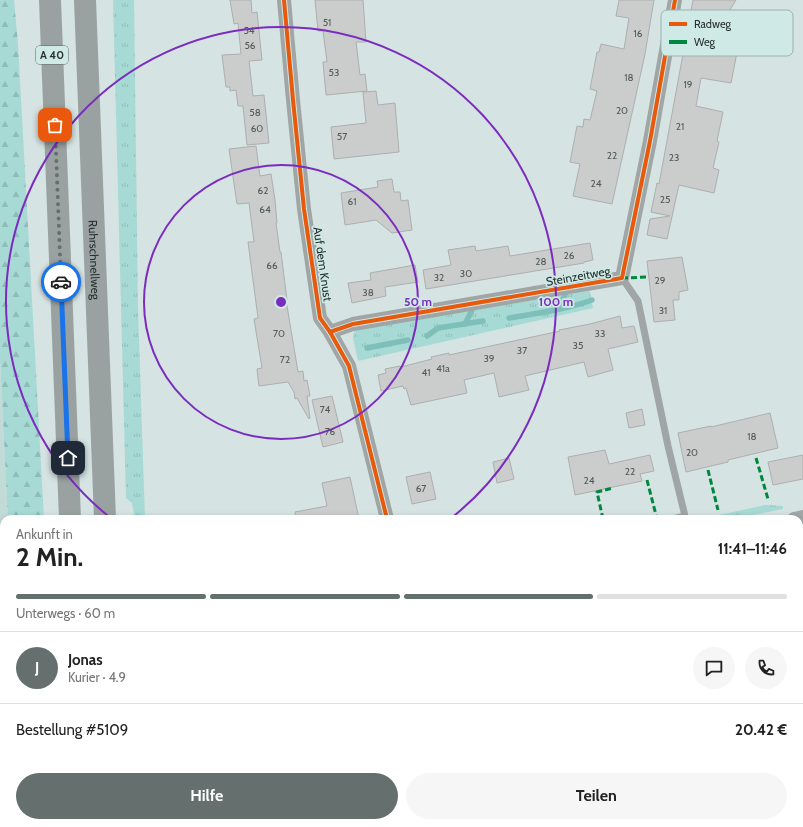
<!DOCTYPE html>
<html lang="de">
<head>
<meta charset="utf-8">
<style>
  body { margin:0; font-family:Cabin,sans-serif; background:#f6f6f6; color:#222; height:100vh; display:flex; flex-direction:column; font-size:15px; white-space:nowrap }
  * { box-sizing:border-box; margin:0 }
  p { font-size:13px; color:#767676 }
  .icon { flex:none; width:22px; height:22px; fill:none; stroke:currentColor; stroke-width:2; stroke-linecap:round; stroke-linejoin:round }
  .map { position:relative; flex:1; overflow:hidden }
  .side { position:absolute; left:0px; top:515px; width:803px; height:312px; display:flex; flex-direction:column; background:#fff; border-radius:12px 12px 0 0; box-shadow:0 2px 6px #0003 }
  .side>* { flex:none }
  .pin { position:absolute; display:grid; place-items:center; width:34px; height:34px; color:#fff; margin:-17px; border-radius:8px; box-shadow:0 2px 6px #0006 }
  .courier { position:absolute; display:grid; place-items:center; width:40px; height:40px; margin:-20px; border:3px solid #1a73e8; border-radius:50%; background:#fff; color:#222; box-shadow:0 1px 5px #0007 }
  .head em { font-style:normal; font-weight:700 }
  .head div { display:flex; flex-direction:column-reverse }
  .head { display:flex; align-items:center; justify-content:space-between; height:68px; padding:0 16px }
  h1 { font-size:26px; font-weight:700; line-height:30px }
  .bar { display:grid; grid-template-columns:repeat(4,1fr); gap:6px 4px; align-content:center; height:48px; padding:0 16px }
  .bar i { height:5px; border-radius:3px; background:#e0e0e0 }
  .bar .on { background:#646f6e }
  .bar p { grid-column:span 4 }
  .line { display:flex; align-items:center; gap:10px; padding:0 16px; border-top:1px solid #e0e0e0 }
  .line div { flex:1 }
  .round { display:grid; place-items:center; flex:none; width:42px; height:42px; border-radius:21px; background:#f6f6f6 }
  .cta { display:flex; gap:8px; margin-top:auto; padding:8px 16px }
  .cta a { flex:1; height:46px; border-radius:24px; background:#646f6e; color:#fff; font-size:16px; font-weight:700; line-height:46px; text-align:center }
  .cta a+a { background:#f6f6f6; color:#222 }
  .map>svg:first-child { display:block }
  .built { fill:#c2dbd8 }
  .grass { fill:url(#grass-tufts) }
  .forest { fill:url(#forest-firs) }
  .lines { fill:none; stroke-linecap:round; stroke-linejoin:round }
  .stream { stroke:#7fbfb9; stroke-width:5.5 }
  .building { fill:#cacdcc; stroke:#adafaf }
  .path { stroke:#9ba1a1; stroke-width:2.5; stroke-dasharray:3 2; stroke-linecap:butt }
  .service { stroke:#a0a5a5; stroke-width:7 }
  .minor { stroke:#a0a5a5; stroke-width:14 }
  .motorway { stroke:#9aa2a1; stroke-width:22 }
  .quiet { stroke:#00873e; stroke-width:3; stroke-dasharray:6 3; stroke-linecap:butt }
  .cycleway-casing { stroke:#cfe9e6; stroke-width:6 }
  .cycleway { stroke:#e8590c; stroke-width:4 }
  .done { stroke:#646f6e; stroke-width:4; stroke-dasharray:0 7.2 }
  .route { stroke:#1a73e8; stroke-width:5 }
  .ring { fill:none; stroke:#7b2cbf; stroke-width:2 }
  .labels { text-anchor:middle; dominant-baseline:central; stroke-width:3.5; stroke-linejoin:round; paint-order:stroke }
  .number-label { font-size:10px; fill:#525a58 }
  .shield { fill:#cfe9e6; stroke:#596866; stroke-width:1 }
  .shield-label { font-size:11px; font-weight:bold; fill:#27312f }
  .street-label { font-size:12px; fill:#27312f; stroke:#cfe9e6 }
  .key { fill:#cfe9e6; stroke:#9db2af; stroke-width:1 }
  .key-label { font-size:11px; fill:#27312f }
  .centre { fill:#7b2cbf; stroke:#cfe9e6; stroke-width:2 }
  .ring-label { font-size:12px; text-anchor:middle; font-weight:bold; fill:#7b2cbf; stroke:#cfe9e6; stroke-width:3.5; stroke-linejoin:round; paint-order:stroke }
</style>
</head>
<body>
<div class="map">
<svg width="803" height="827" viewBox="0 0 803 827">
  <defs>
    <pattern id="grass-tufts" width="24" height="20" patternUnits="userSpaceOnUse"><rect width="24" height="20" fill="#a7dad5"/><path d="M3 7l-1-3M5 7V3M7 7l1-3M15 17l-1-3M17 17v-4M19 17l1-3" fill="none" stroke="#90bcb7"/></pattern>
    <pattern id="forest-firs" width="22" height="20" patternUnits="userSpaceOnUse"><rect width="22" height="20" fill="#a7dad5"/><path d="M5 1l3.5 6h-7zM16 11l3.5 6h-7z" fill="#90bcb7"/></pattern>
  </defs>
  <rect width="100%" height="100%" fill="#d5e3e2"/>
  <polygon class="built" points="0,358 8,519 4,519 4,827 0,827"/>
  <g class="grass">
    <polygon points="113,0 134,0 138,308 145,519 135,519 132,503 126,498"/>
    <polygon points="589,291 590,292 593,308 358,361 353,338 354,332 358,329"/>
    <polygon points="765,505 783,506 783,509 733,519 701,519"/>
    <polygon points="142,823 238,823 239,827 142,827"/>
  </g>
  <g class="forest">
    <polygon points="0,0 14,0 18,44 44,519 8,519 0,358"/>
    <polygon points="4,822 60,823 60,827 4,827"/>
  </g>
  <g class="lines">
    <g class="stream">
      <polyline points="558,309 565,295"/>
      <path d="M509,318C537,313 565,310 592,300"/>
      <polyline points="465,324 472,310"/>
      <polyline points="427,336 438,328 483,321"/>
      <polyline points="367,348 408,340"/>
    </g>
  </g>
  <g class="building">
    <polygon points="230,0 251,0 252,13 257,12 262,60 249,61 253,96 264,95 269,143 247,145 243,106 238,106 236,90 230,91 230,87 226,87 222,55 241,54 238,23 234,24"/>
    <polygon points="315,0 363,0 366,42 356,42 360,75 365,74 367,91 326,95 323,62 327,62 323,31 318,31"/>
    <polygon points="619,0 654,0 645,54 612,204 573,196 580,164 570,162 577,126 583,127 584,119 590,120 597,91 590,89 597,52 599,52 601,44 624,49 629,18 616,16"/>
    <polygon points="693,0 736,0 721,25 737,29 736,36 740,37 731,83 701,78 696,106 723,112 717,141 719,142 713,168 719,170 714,193 679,185 667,239 647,235 650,219 670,216 651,212 657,183 659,184"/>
    <polygon points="376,91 378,105 395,103 399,152 334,159 331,127 366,123 363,92"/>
    <polygon points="256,146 260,176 271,174 275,200 277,223 276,223 280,252 281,252 287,300 286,300 298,372 303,371 304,381 307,380 310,396 307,396 310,418 309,419 297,398 295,399 294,392 288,382 259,386 257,369 262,368 254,319 258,318 248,242 254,242 249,203 237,204 229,149"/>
    <polygon points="392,179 394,192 400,192 401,201 408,200 412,230 392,233 376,220 345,225 341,193 378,187 377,181"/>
    <polygon points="590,243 593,260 584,262 584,263 426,289 423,270 451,265 448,250 475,246 476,251 508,246 510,256"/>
    <polygon points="682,257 688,290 679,292 679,300 673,300 675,320 654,322 647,261"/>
    <polygon points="415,265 418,282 385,287 386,296 352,303 348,283 371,280 370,273"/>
    <polygon points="620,316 622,328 634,326 638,342 608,349 613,370 588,377 584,362 546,371 525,376 529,390 499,397 494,373 464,380 467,393 411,405 406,388 404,389 403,386 381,391 378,375 386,373 385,369 400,366 401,367 432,359 431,357 449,353 449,355 560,331 559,330 590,324"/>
    <polygon points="332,396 343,442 323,447 312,400"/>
    <polygon points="642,409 645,425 629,428 626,413"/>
    <polygon points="770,413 778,448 728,460 728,462 686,472 678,433 711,426 711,427"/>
    <polygon points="605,450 609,464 650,455 654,471 640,474 642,481 575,495 568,457"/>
    <polygon points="803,455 803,479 773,485 768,462"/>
    <polygon points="509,458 514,479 497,483 493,462"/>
    <polygon points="430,472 436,499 412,504 406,477"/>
    <polygon points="350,477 359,519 296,519 295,512 327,506 322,483"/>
  </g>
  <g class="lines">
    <g class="path">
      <polyline points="0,615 4,615"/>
      <polyline points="799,788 803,784"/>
      <polyline points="635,823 636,827"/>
      <polyline points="702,823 703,827"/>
    </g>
    <g class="service">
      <polyline points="622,278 638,301 668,446 685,516 672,519"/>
      <polyline points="410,823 410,827"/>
    </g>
    <g class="minor">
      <polyline points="284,0 293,100 304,209 320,318 330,332 349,366 387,519"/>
      <polyline points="330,332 353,324 622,278 650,141 675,0"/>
      <polyline points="794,519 803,517"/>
      <polyline points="799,614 803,660"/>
      <polyline points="575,823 576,827"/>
    </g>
    <g class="motorway">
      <polyline points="50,0 70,519"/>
      <path id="s1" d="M85,0L105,519"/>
      <polyline points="83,823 83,827"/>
      <polyline points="117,823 117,827"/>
    </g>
    <g class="quiet">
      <polyline points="622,278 648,277"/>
      <polyline points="756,458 768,499"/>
      <polyline points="708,470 718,510"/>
      <polyline points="647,480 657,519"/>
      <polyline points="603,519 597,492 613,488"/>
    </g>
    <g class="cycleway-casing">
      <g id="cycleway">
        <polyline points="284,0 293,100 304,209 320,318 330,332 349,366 387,519"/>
        <polyline points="330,332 353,324 622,278 650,141 675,0"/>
      </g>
    </g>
    <use href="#cycleway" class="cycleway"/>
  </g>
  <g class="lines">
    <polyline class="done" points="55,125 61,282"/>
    <polyline class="route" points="61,282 68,458"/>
  </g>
  <g class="ring">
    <circle cx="281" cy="302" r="137"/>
    <path d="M112 519A275 275 0 1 1 450 519"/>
  </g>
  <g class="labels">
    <g class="number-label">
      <text x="327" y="22">51</text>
      <text x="249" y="30">54</text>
      <text x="638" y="33">16</text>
      <text x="250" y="45">56</text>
      <text x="334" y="72">53</text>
      <text x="629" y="77">18</text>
      <text x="688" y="84">19</text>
      <text x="622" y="110">20</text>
      <text x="255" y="112">58</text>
      <text x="680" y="126">21</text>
      <text x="257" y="128">60</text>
      <text x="342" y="136">57</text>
      <text x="612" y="155">22</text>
      <text x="674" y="157">23</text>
      <text x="596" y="183">24</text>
      <text x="263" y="190">62</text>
      <text x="665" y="199">25</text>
      <text x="352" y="201">61</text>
      <text x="265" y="209">64</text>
      <text x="569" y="255">26</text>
      <text x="541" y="261">28</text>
      <text x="272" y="265">66</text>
      <text x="466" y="273">30</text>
      <text x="439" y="277">32</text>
      <text x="660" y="280">29</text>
      <text x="368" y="292">38</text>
      <text x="663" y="310">31</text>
      <text x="279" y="333">70</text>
      <text x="600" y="333">33</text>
      <text x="578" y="345">35</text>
      <text x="522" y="350">37</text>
      <text x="489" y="358">39</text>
      <text x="285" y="359">72</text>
      <text x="443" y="368">41a</text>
      <text x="426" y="372">41</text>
      <text x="325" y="409">74</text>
      <text x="330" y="431">76</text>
      <text x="752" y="436">18</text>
      <text x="692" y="452">20</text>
      <text x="630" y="471">22</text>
      <text x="589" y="480">24</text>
      <text x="421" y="488">67</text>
    </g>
    <rect class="shield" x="36" y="46" width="32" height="18" rx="3"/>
    <g class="shield-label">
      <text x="52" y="55">A 40</text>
    </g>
    <g class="street-label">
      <text stroke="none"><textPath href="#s1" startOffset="260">Ruhrschnellweg</textPath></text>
      <text transform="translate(323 264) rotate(82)">Auf dem Knust</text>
      <text transform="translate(578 276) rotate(-10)">Steinzeitweg</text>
    </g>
  </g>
  <rect x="661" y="10" width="132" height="46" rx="6" class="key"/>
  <rect x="669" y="22" width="18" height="4" fill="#e8590c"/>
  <rect x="669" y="40" width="18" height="4" fill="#00873e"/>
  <g class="key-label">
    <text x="694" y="28">Radweg</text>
    <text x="694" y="46">Weg</text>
  </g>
  <circle cx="281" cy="302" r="6" class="centre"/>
  <g class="ring-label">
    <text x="418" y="306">50 m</text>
    <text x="556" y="306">100 m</text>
  </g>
</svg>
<div class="pin" style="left:55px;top:125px;background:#ea580c"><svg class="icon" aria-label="bag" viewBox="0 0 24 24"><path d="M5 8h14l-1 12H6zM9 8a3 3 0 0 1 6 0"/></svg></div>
<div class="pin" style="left:68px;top:458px;background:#1f2937"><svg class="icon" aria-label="home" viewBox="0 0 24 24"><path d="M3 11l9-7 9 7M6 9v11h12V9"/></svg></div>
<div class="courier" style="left:61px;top:282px"><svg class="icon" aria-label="car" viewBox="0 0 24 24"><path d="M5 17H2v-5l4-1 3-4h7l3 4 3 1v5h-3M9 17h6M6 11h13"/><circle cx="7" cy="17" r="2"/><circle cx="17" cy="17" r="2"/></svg></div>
<section class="side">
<div class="head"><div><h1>2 Min.</h1><p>Ankunft in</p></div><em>11:41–11:46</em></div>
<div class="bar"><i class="on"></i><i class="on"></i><i class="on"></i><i></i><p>Unterwegs · 60 m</p></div>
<div class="line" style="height:72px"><b class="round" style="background:#646f6e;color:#fff">J</b><div><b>Jonas</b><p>Kurier · 4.9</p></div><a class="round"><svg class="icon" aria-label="chat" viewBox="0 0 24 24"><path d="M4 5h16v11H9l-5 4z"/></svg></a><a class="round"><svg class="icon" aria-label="phone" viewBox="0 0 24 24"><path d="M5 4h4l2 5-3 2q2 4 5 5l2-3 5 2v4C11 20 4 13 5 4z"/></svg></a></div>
<div class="line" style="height:52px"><div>Bestellung #5109</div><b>20.42 €</b></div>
<div class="cta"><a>Hilfe</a><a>Teilen</a></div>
</section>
</div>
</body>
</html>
